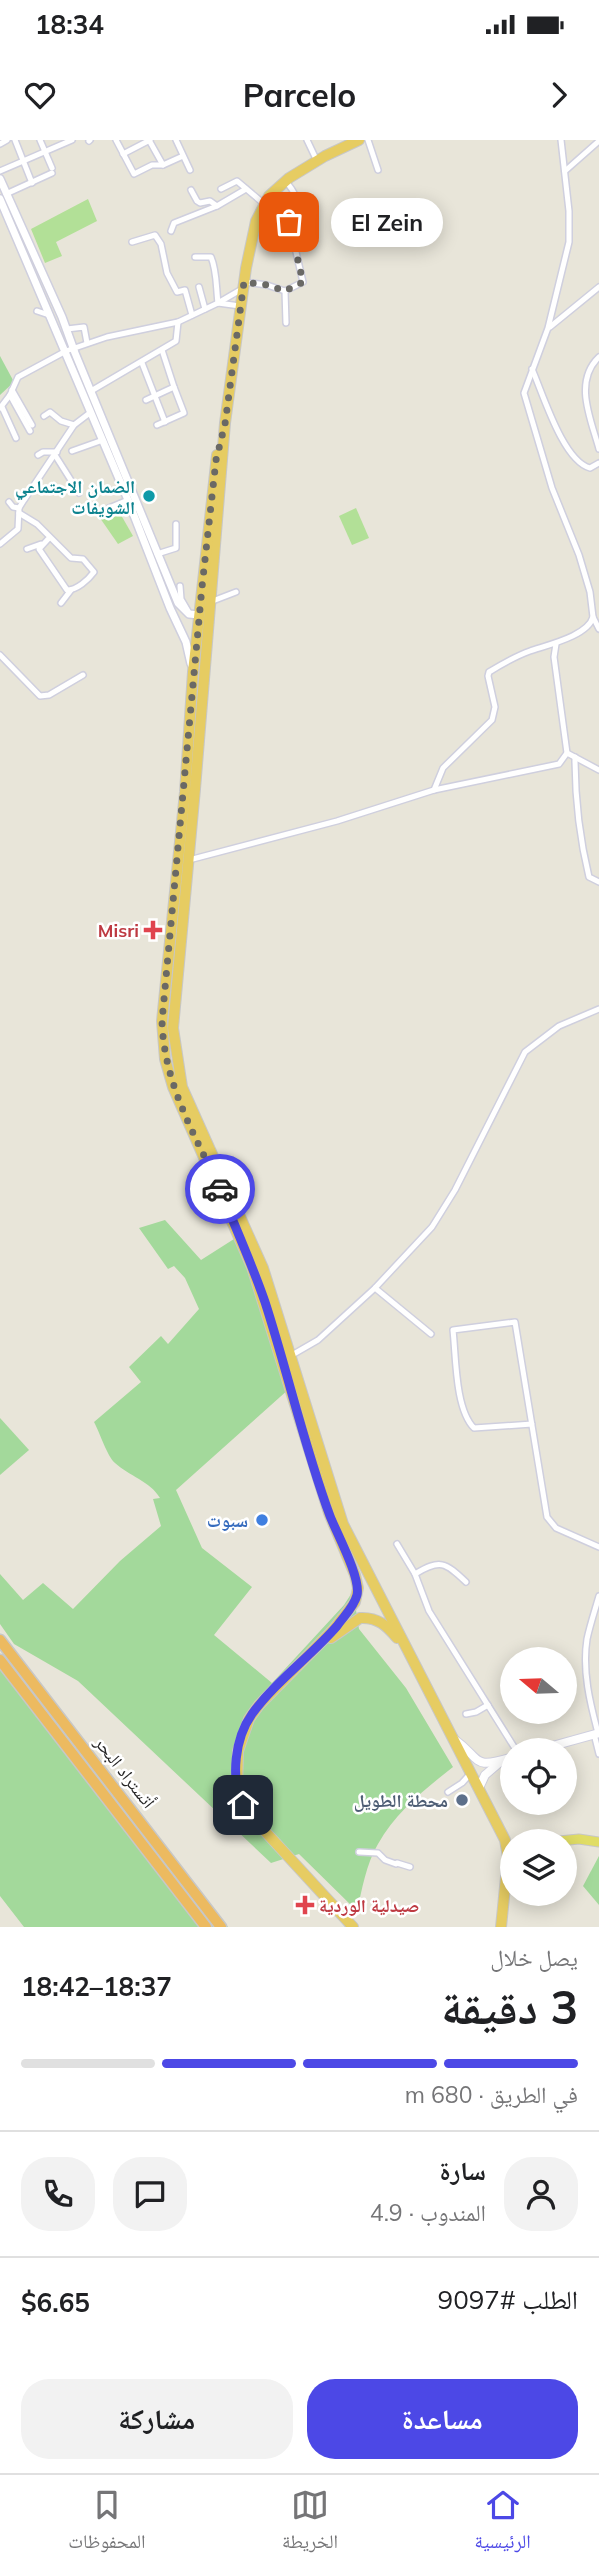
<!DOCTYPE html>
<html lang="ar">
<head>
<meta charset="utf-8">
<style>
  body { margin:0; font-family:Mulish,"Noto Naskh Arabic",sans-serif; background:#f2f2f2; color:#202124; direction:rtl; height:100vh; display:flex; flex-direction:column; font-size:26px; white-space:nowrap }
  * { box-sizing:border-box; margin:0 }
  p { font-size:23px; color:#757577 }
  .icon { flex:none; width:38px; height:38px; fill:none; stroke:currentColor; stroke-width:2; stroke-linecap:round; stroke-linejoin:round }
  .map { position:relative; height:1787px; overflow:hidden; direction:ltr }
  .details { display:flex; flex-direction:column; background:#fff; flex:1 }
  .details>* { flex:none }
  .needle { width:46px; rotate:289deg }
  .tools { position:absolute; left:500px; top:1507px; display:grid; gap:14px }
  .tools a { display:grid; place-items:center; width:77px; height:77px; border-radius:50%; background:#fff; box-shadow:0 4px 18px #0003; font-size:35px }
  .pin { position:absolute; display:grid; place-items:center; width:60px; height:60px; color:#fff; margin:-30px; border-radius:14px; box-shadow:0 4px 10px #0006 }
  .courier { position:absolute; display:grid; place-items:center; width:70px; height:70px; margin:-35px; border:5px solid #4c48e6; border-radius:50%; background:#fff; color:#222; box-shadow:0 2px 9px #0007 }
  .bubble { position:absolute; height:49px; border-radius:24px; background:#fff; box-shadow:0 4px 18px #0003; font-size:23px; font-weight:700; line-height:49px; text-align:center; direction:rtl }
  .summary em { font-style:normal; font-weight:700 }
  .summary div { display:flex; flex-direction:column-reverse }
  .summary { display:flex; align-items:center; justify-content:space-between; height:119px; padding:0 21px }
  h1 { font-size:46px; font-weight:700; line-height:52px }
  .bar { display:grid; grid-template-columns:repeat(4,1fr); gap:10px 7px; align-content:center; height:84px; padding:0 21px }
  .bar i { height:9px; border-radius:5px; background:#e0e0e0 }
  .bar .active { background:#4c48e6 }
  .bar p { grid-column:span 4 }
  .line { display:flex; align-items:center; gap:18px; padding:0 21px; border-top:2px solid #e0e0e0 }
  .line div { flex:1 }
  .round { display:grid; place-items:center; flex:none; width:74px; height:74px; border-radius:28px; background:#f2f2f2 }
  .cta { display:flex; gap:14px; margin-top:auto; padding:14px 21px }
  .cta a { flex:1; height:80px; border-radius:28px; background:#4c48e6; color:#fff; font-size:28px; font-weight:700; line-height:80px; text-align:center }
  .cta a+a { background:#f2f2f2; color:#202124 }
  .status { display:flex; justify-content:space-between; align-items:center; height:49px; padding:0 35px; background:#fff; direction:ltr }
  .status svg { height:19px; fill:currentColor }
  header { display:flex; justify-content:space-between; align-items:center; height:91px; padding:0 21px; background:#fff; font-size:32px; font-weight:700 }
  .dock { display:flex; justify-content:space-around; align-items:center; height:98px; border-top:2px solid #e0e0e0; background:#fff; font-size:19px; color:#757577 }
  .dock a { display:grid; justify-items:center; gap:4px }
  .dock .active { color:#4c48e6 }
  .map>svg:first-child { display:block }
  .green { fill:#a3d99b }
  .pitch { fill:#b2e097 }
  .lines { fill:none; stroke-linecap:round; stroke-linejoin:round }
  .minor-casing { stroke:#cfcfde; stroke-width:8 }
  .tertiary-casing { stroke:#cfcfde; stroke-width:10 }
  .secondary-casing { stroke:#cfcfde; stroke-width:10 }
  .primary-casing { stroke:#c7c7c7; stroke-width:11 }
  .trunk-casing { stroke:#c7c7c7; stroke-width:12 }
  .motorway-casing { stroke:#c7c7c7; stroke-width:13 }
  .minor { stroke:#fff; stroke-width:5 }
  .tertiary { stroke:#fff; stroke-width:7 }
  .secondary { stroke:#fff; stroke-width:8 }
  .primary { stroke:#e0dd65; stroke-width:9 }
  .trunk { stroke:#e6cc62; stroke-width:10 }
  .motorway { stroke:#ecba60; stroke-width:10 }
  .done { stroke:#6a6965; stroke-width:7; stroke-dasharray:0 12.6 }
  .route { stroke:#4c48e6; stroke-width:9 }
  .culture-dot { fill:#0f9aa8; stroke:#fff; stroke-width:2.5 }
  .health-dot { fill:#e0444e; stroke:#fff; stroke-width:2.5 }
  .shop-dot { fill:#3f7fe0; stroke:#fff; stroke-width:2.5 }
  .service-dot { fill:#5c6f8a; stroke:#fff; stroke-width:2.5 }
  .labels { text-anchor:middle; dominant-baseline:central; stroke-width:5; stroke-linejoin:round; paint-order:stroke }
  .culture-label { font-size:18px; font-weight:bold; fill:#0d838f; stroke:#fff; text-anchor:end }
  .health-label { font-size:18px; font-weight:bold; fill:#be3a42; stroke:#fff; text-anchor:end }
  .shop-label { font-size:18px; font-weight:bold; fill:#366cbe; stroke:#fff; text-anchor:end }
  .street-label { font-size:18px; fill:#262626; stroke:#fff }
  .service-label { font-size:18px; font-weight:bold; fill:#4e5e75; stroke:#fff; text-anchor:end }
</style>
</head>
<body>
<div class="status"><b>18:34</b><svg viewBox="0 0 49 12"><path d="M0 12V9h3v3zM5 12V6h3v6zM10 12V3h3v9zM15 12V0h3v12zM26 1h20v11H26zM47 4h2v5h-2z"/></svg></div>
<header><svg class="icon" aria-label="forward" viewBox="0 0 24 24"><path d="M9 5l7 7-7 7"/></svg>Parcelo<svg class="icon" aria-label="heart" viewBox="0 0 24 24"><path d="M12 20l-8-8c-3-5 5-10 8-4 3-6 11-1 8 4z"/></svg></header>
<div class="map">
<svg width="599" height="1787" viewBox="0 0 599 1787">
  <rect width="100%" height="100%" fill="#e8e5d9"/>
  <g class="green">
    <polygon points="0,216 14,242 0,255"/>
    <path d="M165,1080L201,1120L234,1099L252,1092L299,1240L176,1350L202,1408L252,1447L214,1495L272,1543L344,1465L353,1451L359,1489L406,1548L453,1627C425,1649 396,1672 378,1704C366,1724 362,1750 357,1771L299,1714L271,1723L78,1541L14,1504L0,1484V1434L23,1460L43,1443L73,1469L120,1421L161,1386L153,1359L160,1358C150,1341 129,1336 115,1323C107,1316 100,1293 94,1282L141,1242L129,1227L161,1196L168,1204L199,1169L185,1138L174,1126L168,1129L139,1088Z"/>
    <polygon points="0,1278 29,1310 0,1335"/>
    <polygon points="0,1516 92,1632 228,1787 24,1787 0,1756"/>
    <polygon points="599,1716 599,1765 583,1746"/>
  </g>
  <g class="pitch">
    <polygon points="88,59 97,81 56,102 62,116 45,123 31,89"/>
    <polygon points="117,368 133,396 118,404 100,378"/>
    <polygon points="356,368 369,398 352,405 339,376"/>
  </g>
  <g class="lines">
    <g class="minor-casing">
      <g id="minor">
        <polyline points="15,0 32,43"/>
        <polyline points="40,0 52,28"/>
        <polyline points="116,0 134,34 152,25 163,25 183,16"/>
        <polyline points="149,0 163,25"/>
        <polyline points="176,0 190,30"/>
        <polyline points="307,0 317,21"/>
        <polyline points="368,0 378,30"/>
        <polyline points="561,0 569,71 569,102 548,188 524,253 552,348 579,415 590,452 593,477 599,489"/>
        <polyline points="89,1 90,0"/>
        <polyline points="0,4 7,0"/>
        <polyline points="123,14 150,0"/>
        <polyline points="0,31 72,0"/>
        <polyline points="565,31 599,1"/>
        <polyline points="221,49 237,41 263,63"/>
        <polyline points="191,50 197,61 200,63 210,61 217,66 246,49"/>
        <polyline points="6,54 52,33"/>
        <polyline points="298,61 306,74"/>
        <polyline points="171,91 174,83 217,66"/>
        <polyline points="132,102 155,95 161,104 167,133 177,152 185,150 192,175"/>
        <path d="M195,117H211C217,131 216,147 218,163L242,149"/>
        <polyline points="244,142 267,145 285,151 286,183"/>
        <polyline points="199,147 205,169"/>
        <path d="M285,151L303,142L289,82L299,79C298,62 297,53 285,41"/>
        <polyline points="37,171 49,175"/>
        <polyline points="550,187 599,147"/>
        <polyline points="67,189 84,187 87,203"/>
        <path d="M599,217C573,242 591,279 599,309"/>
        <polyline points="142,223 165,282"/>
        <path d="M532,229C543,254 563,321 590,328L599,323"/>
        <polyline points="12,250 32,285"/>
        <polyline points="91,251 176,201 178,182"/>
        <polyline points="10,255 30,291"/>
        <polyline points="146,260 174,247 162,210"/>
        <polyline points="2,267 16,298"/>
        <polyline points="0,268 10,255 18,237 66,211 107,197 178,182 218,163 240,166"/>
        <polyline points="44,276 50,272 61,281 74,285"/>
        <polyline points="157,285 184,273 174,247"/>
        <polyline points="72,311 103,300"/>
        <polyline points="38,315 43,312 57,312"/>
        <polyline points="55,315 79,353"/>
        <polyline points="9,362 13,367 19,368"/>
        <polyline points="109,368 128,360"/>
        <path d="M19,373L37,384L71,418L83,419L94,432C88,440 77,450 67,450L39,409L50,397"/>
        <polyline points="0,404 18,389 19,368 24,360 74,285 91,272"/>
        <polyline points="27,409 41,404"/>
        <polyline points="157,414 176,408 176,384"/>
        <polyline points="180,446 181,459 188,471"/>
        <polyline points="210,462 236,452"/>
        <polyline points="61,463 71,450"/>
        <polyline points="0,515 40,556 49,555 83,535"/>
        <polyline points="567,613 599,630"/>
        <path d="M575,617C575,659 579,696 589,737L599,742"/>
        <path d="M434,650L443,628L492,580L495,567L488,536L489,532C502,524 516,516 530,511C547,505 588,496 593,477"/>
        <polyline points="189,720 337,681 434,650 559,624 567,613 554,517 556,504"/>
        <polyline points="375,1148 431,1194"/>
        <polyline points="292,1215 318,1200 375,1148 432,1087 455,1050 525,912 559,886 599,869"/>
        <path d="M532,1284L474,1288C455,1269 456,1216 453,1190L515,1182L547,1377L556,1388L599,1407"/>
        <polyline points="397,1404 415,1434 429,1471 516,1610"/>
        <path d="M415,1434C440,1419 445,1422 466,1442"/>
        <polyline points="466,1574 476,1572 488,1565"/>
        <path d="M598,1593C590,1563 582,1531 587,1499C590,1485 595,1470 599,1456"/>
        <polyline points="594,1594 599,1614"/>
        <polyline points="448,1652 462,1643 471,1633"/>
        <polyline points="359,1712 378,1713 385,1720 396,1724"/>
        <polyline points="397,1723 410,1727"/>
      </g>
    </g>
    <g class="tertiary-casing">
      <g id="tertiary">
        <polyline points="0,39 62,177 75,213 178,463 189,474 199,475"/>
        <polyline points="0,59 128,360 170,468 186,502 191,524"/>
      </g>
    </g>
    <g class="secondary-casing">
      <g id="secondary">
        <path d="M454,1599C483,1620 471,1630 513,1617"/>
        <polyline points="538,1610 599,1593"/>
        <polyline points="479,1648 485,1635 499,1623"/>
      </g>
    </g>
    <g class="primary-casing">
      <polyline id="primary" points="559,1701 579,1699 599,1702"/>
    </g>
    <g class="trunk-casing">
      <g id="trunk">
        <polyline points="359,0 325,16 289,38 269,56 256,81 246,128 225,283 195,649 173,888 182,947 263,1128 343,1384 505,1700 508,1717 501,1787"/>
        <polyline points="217,315 193,532 185,652 162,881 165,919 173,947 252,1127 329,1373 355,1435 358,1448 355,1462 333,1490 259,1565 249,1579 238,1611 237,1649 244,1665 261,1687 353,1787"/>
        <path d="M331,1498L360,1478C378,1477 387,1486 397,1498"/>
      </g>
    </g>
    <g class="motorway-casing">
      <g id="motorway">
        <polyline points="0,1500 221,1787"/>
        <polyline points="0,1520 206,1787"/>
      </g>
    </g>
    <use href="#minor" class="minor"/>
    <use href="#tertiary" class="tertiary"/>
    <use href="#secondary" class="secondary"/>
    <use href="#primary" class="primary"/>
    <use href="#trunk" class="trunk"/>
    <use href="#motorway" class="motorway"/>
  </g>
  <g class="lines">
    <path class="done" d="M220,1049C194,993 164,944 162,881L202,447L216,320L225,284L244,142L267,145L285,151L303,142L289,82"/>
    <path class="route" d="M220,1049C235,1087 252,1124 265,1162C288,1233 304,1306 330,1376C337,1394 361,1438 357,1455C354,1467 344,1476 337,1486C311,1516 274,1543 252,1574C235,1598 230,1638 243,1665"/>
  </g>
  <circle class="culture-dot" cx="149" cy="356" r="7"/>
  <g class="health-dot">
    <path d="M149.5 779.5h7v7h7v7h-7v7h-7v-7h-7v-7h7z"/>
    <path d="M301.5 1754.5h7v7h7v7h-7v7h-7v-7h-7v-7h7z"/>
  </g>
  <circle class="shop-dot" cx="262" cy="1380" r="7"/>
  <circle class="service-dot" cx="462" cy="1660" r="7"/>
  <g class="labels">
    <g class="culture-label">
      <text x="135" y="346">الضمان الاجتماعي<tspan x="135" dy="21">الشويفات</tspan></text>
    </g>
    <g class="health-label">
      <text x="139" y="790">Misri</text>
      <text x="319" y="1765" text-anchor="start">صيدلية الوردية</text>
    </g>
    <g class="shop-label">
      <text x="248" y="1380">سبوت</text>
    </g>
    <g class="street-label">
      <text transform="translate(125 1632) rotate(52)">أتستراد البحر</text>
    </g>
    <g class="service-label">
      <text x="448" y="1660">محطة الطويل</text>
    </g>
  </g>
</svg>
<div class="tools">
<a><svg class="needle" viewBox="-14 -14 28 28"><path d="M0-13l5 13h-10z" fill="#e53935"/><path d="M0 13l5-13h-10z" fill="#757577"/></svg></a>
<a><svg class="icon" aria-label="locate" viewBox="0 0 24 24"><circle cx="12" cy="12" r="6"/><path d="M12 2v4M12 18v4M2 12h4M18 12h4"/></svg></a>
<a><svg class="icon" aria-label="layers" viewBox="0 0 24 24"><path d="M12 4l9 5-9 5-9-5zM3 14l9 5 9-5"/></svg></a>
</div>
<div class="pin" style="left:289px;top:82px;background:#ea580c"><svg class="icon" aria-label="bag" viewBox="0 0 24 24"><path d="M5 8h14l-1 12H6zM9 8a3 3 0 0 1 6 0"/></svg></div>
<div class="pin" style="left:243px;top:1665px;background:#1f2937"><svg class="icon" aria-label="home" viewBox="0 0 24 24"><path d="M3 11l9-7 9 7M6 9v11h12V9"/></svg></div>
<div class="courier" style="left:220px;top:1049px"><svg class="icon" aria-label="car" viewBox="0 0 24 24"><path d="M5 17H2v-5l4-1 3-4h7l3 4 3 1v5h-3M9 17h6M6 11h13"/><circle cx="7" cy="17" r="2"/><circle cx="17" cy="17" r="2"/></svg></div>
<div class="bubble" style="left:331px;top:58px;width:112px">El Zein</div>
</div>
<section class="details">
<div class="summary"><div><h1>3 دقيقة</h1><p>يصل خلال</p></div><em>18:37–18:42</em></div>
<div class="bar"><i class="active"></i><i class="active"></i><i class="active"></i><i></i><p>في الطريق · 680 m</p></div>
<div class="line" style="height:126px"><a class="round"><svg class="icon" aria-label="person" viewBox="0 0 24 24"><circle cx="12" cy="8" r="4"/><path d="M4 21q1-7 8-7t8 7"/></svg></a><div><b>سارة</b><p>المندوب · 4.9</p></div><a class="round"><svg class="icon" aria-label="chat" viewBox="0 0 24 24"><path d="M4 5h16v11H9l-5 4z"/></svg></a><a class="round"><svg class="icon" aria-label="phone" viewBox="0 0 24 24"><path d="M5 4h4l2 5-3 2q2 4 5 5l2-3 5 2v4C11 20 4 13 5 4z"/></svg></a></div>
<div class="line" style="height:91px"><div>الطلب #9097</div><b>$6.65</b></div>
<div class="cta"><a>مساعدة</a><a>مشاركة</a></div>
</section>
<nav class="dock">
<a class="active"><svg class="icon" aria-label="home" viewBox="0 0 24 24"><path d="M3 11l9-7 9 7M6 9v11h12V9"/></svg>الرئيسية</a>
<a><svg class="icon" aria-label="map" viewBox="0 0 24 24"><path d="M3 6l6-2 6 2 6-2v14l-6 2-6-2-6 2zM9 4v14M15 6v14"/></svg>الخريطة</a>
<a><svg class="icon" aria-label="saved" viewBox="0 0 24 24"><path d="M7 4h10v16l-5-4-5 4z"/></svg>المحفوظات</a>
</nav>
</body>
</html>
